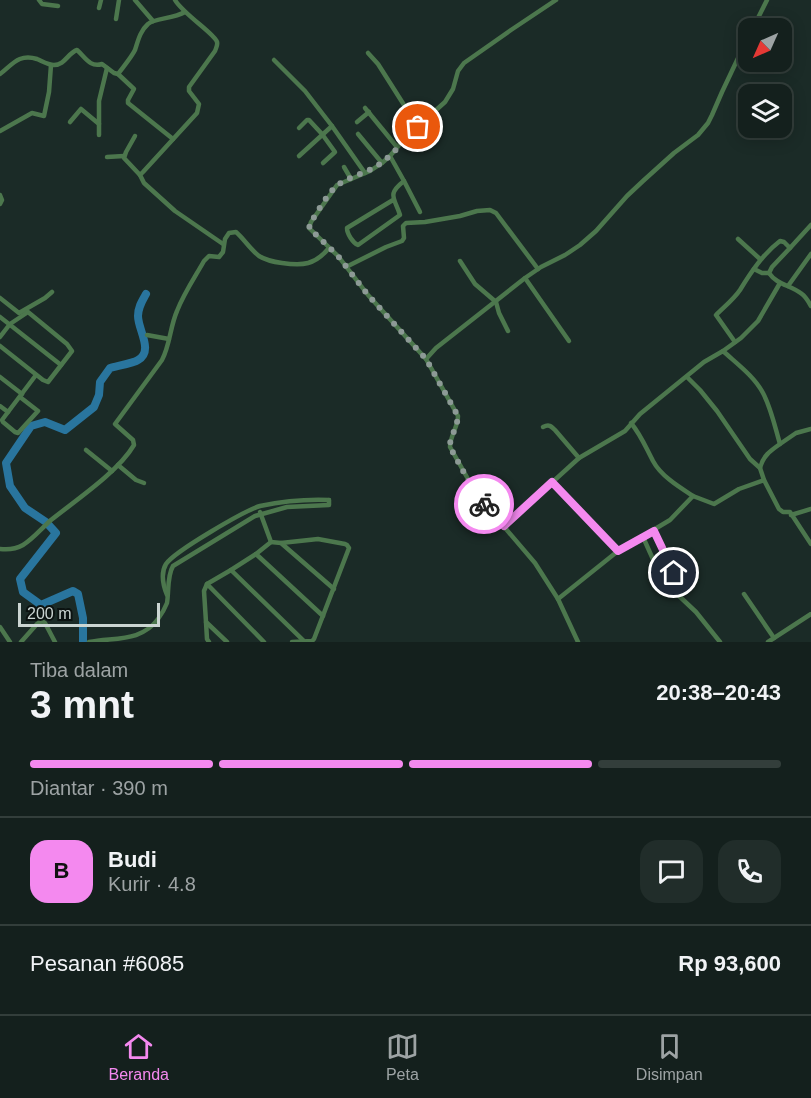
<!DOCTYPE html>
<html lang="id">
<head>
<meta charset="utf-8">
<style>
  body { margin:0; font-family:Arial,sans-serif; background:#212d2a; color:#f1f3f6; height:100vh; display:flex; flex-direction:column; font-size:22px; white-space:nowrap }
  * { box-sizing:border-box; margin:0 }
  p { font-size:20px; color:#9da3a4 }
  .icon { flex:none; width:33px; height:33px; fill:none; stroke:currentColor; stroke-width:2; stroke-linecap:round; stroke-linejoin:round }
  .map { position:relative; height:642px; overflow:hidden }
  .panel { display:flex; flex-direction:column; background:#14201d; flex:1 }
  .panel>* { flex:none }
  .needle { width:39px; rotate:225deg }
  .controls { position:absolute; left:738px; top:18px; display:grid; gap:12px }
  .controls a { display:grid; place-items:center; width:54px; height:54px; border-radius:12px; background:#14201d; box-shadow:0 3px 15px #0003,0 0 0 2px #333e3b; font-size:30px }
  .scale { position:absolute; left:18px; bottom:15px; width:142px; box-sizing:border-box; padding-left:6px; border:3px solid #cbd5d2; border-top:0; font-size:16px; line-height:21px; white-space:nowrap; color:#cbd5d2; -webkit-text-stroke:4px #0b1210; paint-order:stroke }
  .pin { position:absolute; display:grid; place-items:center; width:51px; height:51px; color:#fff; margin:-26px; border:3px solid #fff; border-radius:50%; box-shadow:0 2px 6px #0007 }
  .courier { position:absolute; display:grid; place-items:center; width:60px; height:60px; margin:-30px; border:4px solid #f489ef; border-radius:50%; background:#fff; color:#222; box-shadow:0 2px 8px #0007 }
  .headline em { font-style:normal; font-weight:800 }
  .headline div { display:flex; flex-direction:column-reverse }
  .headline { display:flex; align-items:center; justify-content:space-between; height:102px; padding:0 30px }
  h1 { font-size:39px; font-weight:800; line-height:45px }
  .bar { display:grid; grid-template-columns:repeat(4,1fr); gap:9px 6px; align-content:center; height:72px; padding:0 30px }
  .bar i { height:8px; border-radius:4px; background:#333e3b }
  .bar .current { background:#f489ef }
  .bar p { grid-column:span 4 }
  .line { display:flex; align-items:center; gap:15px; padding:0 30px; border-top:2px solid #333e3b }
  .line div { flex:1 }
  .round { display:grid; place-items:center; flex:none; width:63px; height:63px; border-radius:18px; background:#212d2a }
  .dock { display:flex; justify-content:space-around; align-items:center; height:84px; border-top:2px solid #333e3b; background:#14201d; font-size:16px; color:#9da3a4 }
  .dock a { display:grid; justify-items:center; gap:3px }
  .dock .current { color:#f489ef }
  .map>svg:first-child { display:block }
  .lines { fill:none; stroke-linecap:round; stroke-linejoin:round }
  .river { stroke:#29759e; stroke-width:8 }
  .minor { stroke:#4c774d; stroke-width:4.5 }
  .done { stroke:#8d9a96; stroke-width:6; stroke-dasharray:0 10.8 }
  .route { stroke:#f489ef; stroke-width:8 }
</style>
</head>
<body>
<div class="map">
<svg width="811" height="642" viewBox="0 0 811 642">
  <rect width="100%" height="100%" fill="#1b2b27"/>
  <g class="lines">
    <path class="river" d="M83,642V618L78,594L73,591L41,605L23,592L20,579L56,533L46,522L25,508L10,486L6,463L31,426L45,422L65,430L94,407L99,395L100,382L110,368C117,366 134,363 138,360C154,351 138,330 138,316C138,307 142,301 146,294"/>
    <g class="minor">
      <polyline points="39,0 42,4 58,6"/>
      <polyline points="135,0 153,21"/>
      <path d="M175,0C183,14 215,34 217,42C218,45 216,48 215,51L189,87V91L199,104L197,113L143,172L140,175L144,183L175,211L223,244"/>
      <path d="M556,0L511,30L464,63L458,71L453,89L445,102L406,137L390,156L382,163L370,171L337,185L311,222L309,228L338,256L368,295L426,359L458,416C458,427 450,436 450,447L477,495L535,563L558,599L578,642"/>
      <polyline points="99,8 101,0"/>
      <polyline points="116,19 119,0"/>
      <polyline points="753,28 767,0"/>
      <polyline points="368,53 378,64 418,127"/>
      <polyline points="274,60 305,91 332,126 365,173"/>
      <path d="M0,74C12,65 19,53 37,59C42,61 48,65 54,65C65,65 68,53 77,50C85,57 90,68 102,64L114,73L118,74C123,67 131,58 135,50C138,41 140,31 148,24C154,18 173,19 185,12"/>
      <polyline points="118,74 134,89 128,100 128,103 173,139"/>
      <polyline points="365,108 397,147"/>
      <polyline points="70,122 81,109 99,124"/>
      <polyline points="357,122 369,112"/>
      <polyline points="299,128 307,120 309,120 322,134 335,152 323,163"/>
      <polyline points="0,131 32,113 44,116 49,92 51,65"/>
      <polyline points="358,134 382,163"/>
      <polyline points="99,135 99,101 107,68"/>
      <polyline points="135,136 126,152 124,158 140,175"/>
      <polyline points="299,156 332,126"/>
      <path d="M390,156L404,181C386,195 395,198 400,215L358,245C353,243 347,234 347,228L393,200"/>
      <polyline points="107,157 124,156"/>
      <polyline points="344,167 351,179"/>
      <polyline points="404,181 420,212"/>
      <polyline points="0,195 2,200 0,204"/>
      <polyline points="738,239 760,259"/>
      <path d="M790,248L772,267L769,273C777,285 791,285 802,294C806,297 808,301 811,306"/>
      <polyline points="460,261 475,284 496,302 499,313 508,331"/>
      <polyline points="346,267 386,247 402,241 404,238 403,226 406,223 425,222 460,216 477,211 490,210 496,213 538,269"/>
      <polyline points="754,269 762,273 769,273"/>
      <polyline points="525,278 569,341"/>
      <polyline points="788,286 811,254"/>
      <polyline points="0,298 19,313 45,298 52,292"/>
      <polyline points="0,317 61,365"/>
      <polyline points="147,335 169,339"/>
      <polyline points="0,337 10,324 28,312 67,344 72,351 48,382 43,380 0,346"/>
      <path d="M735,342L716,315C724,307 734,299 740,290C751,272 763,254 780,241L784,242L790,248L811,225"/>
      <polyline points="723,351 741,338 758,321 780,283"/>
      <polyline points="426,359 436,348 525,278 541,267 565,255 580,245 596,231 627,196 643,181 674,153 698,135 708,123 712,115 722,92 748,37"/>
      <polyline points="0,377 22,394"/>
      <polyline points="687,377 700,390 717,411 750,459 760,468 764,480 779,509 783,512 790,512 811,544"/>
      <polyline points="0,406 8,412 36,375"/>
      <polyline points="8,412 2,420 3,422 15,432 18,433 38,411 20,397"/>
      <path d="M631,423C641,435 646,448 653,461C661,476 679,487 693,496"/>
      <path d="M543,427C549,424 551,426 555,430L579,458"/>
      <polyline points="780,444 796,433 811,429"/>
      <polyline points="86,450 112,471"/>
      <polyline points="118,465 136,480 144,483"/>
      <polyline points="552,482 618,551"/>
      <polyline points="260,512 271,542 281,543 334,589"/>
      <polyline points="791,515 811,509"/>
      <path d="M504,526L579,458L625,431L640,414L704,362L723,351C736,363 754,376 763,393C771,408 775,427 780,444C770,451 763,456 760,468"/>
      <polyline points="654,531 673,573 678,595 696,612 720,642"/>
      <polyline points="643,537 656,566"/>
      <polyline points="271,542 256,554 323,616"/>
      <polyline points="281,543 318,539 345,544 347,545 349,548 314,639 312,641 292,642"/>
      <path d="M0,549C8,550 16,549 23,545C33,539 42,528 51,520C76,500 118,472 134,445L133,440L115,424L162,360C170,345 170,327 177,311C184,293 195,277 204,261L209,256L219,257L223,252L225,239L229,233L236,232C244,239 250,249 259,256C267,261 274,262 282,263C303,266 315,265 329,248"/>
      <polyline points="256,554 231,570 305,642"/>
      <polyline points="207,584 264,642"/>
      <polyline points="744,594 774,638"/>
      <path d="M167,595C163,585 160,574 166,564C175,551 244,511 260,506C284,501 305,499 329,500"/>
      <polyline points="558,599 618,551 670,520 693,496 714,504 739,489 764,480"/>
      <polyline points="206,622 207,639 209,642"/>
      <polyline points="0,627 10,642"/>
      <polyline points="21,642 37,624 42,621 45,623 55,642"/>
      <path d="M89,642C116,637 141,642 158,619C161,615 165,608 167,603C169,591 167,576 173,566L255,516L287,507L329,505V500"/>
      <polyline points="227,642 206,622 204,591 207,584 231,570"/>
      <polyline points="768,642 811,614"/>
    </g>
  </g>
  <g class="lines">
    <path class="done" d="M418,127C406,138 394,154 381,163C368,173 353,175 339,184C329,191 318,211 311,222L309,228L338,256L368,295L426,359L458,416V419L450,443V447L473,489L484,504"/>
    <polyline class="route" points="484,504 504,526 552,482 618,551 654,531 674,573"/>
  </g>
</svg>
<div class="controls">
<a><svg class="needle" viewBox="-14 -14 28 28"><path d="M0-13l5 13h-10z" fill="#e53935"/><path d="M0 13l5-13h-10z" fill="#9da3a4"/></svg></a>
<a><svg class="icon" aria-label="layers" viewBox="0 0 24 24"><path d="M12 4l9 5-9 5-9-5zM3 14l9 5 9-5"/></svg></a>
</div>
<div class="scale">200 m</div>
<div class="pin" style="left:418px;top:127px;background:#ea580c"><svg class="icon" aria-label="bag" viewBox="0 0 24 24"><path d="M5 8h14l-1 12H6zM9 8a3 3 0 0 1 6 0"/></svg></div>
<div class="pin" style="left:674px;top:573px;background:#1f2937"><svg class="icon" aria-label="home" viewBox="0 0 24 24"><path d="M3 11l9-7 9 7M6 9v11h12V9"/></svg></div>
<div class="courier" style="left:484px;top:504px"><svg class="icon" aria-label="bike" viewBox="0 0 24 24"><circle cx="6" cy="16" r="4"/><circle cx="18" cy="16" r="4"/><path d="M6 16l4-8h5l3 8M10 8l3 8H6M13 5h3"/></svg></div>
</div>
<section class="panel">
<div class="headline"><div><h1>3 mnt</h1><p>Tiba dalam</p></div><em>20:38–20:43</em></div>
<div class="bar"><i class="current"></i><i class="current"></i><i class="current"></i><i></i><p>Diantar · 390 m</p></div>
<div class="line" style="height:108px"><b class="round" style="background:#f489ef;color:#111">B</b><div><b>Budi</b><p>Kurir · 4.8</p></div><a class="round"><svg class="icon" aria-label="chat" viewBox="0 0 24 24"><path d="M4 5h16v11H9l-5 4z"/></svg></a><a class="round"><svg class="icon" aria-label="phone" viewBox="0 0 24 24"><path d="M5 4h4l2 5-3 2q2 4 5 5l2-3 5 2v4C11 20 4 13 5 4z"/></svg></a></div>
<div class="line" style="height:78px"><div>Pesanan #6085</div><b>Rp 93,600</b></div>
</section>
<nav class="dock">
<a class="current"><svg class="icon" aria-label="home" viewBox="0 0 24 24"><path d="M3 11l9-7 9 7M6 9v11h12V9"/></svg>Beranda</a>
<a><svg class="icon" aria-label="map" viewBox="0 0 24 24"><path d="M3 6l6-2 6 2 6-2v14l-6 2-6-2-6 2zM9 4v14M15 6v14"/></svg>Peta</a>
<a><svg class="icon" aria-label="saved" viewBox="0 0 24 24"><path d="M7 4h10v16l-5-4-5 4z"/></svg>Disimpan</a>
</nav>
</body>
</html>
